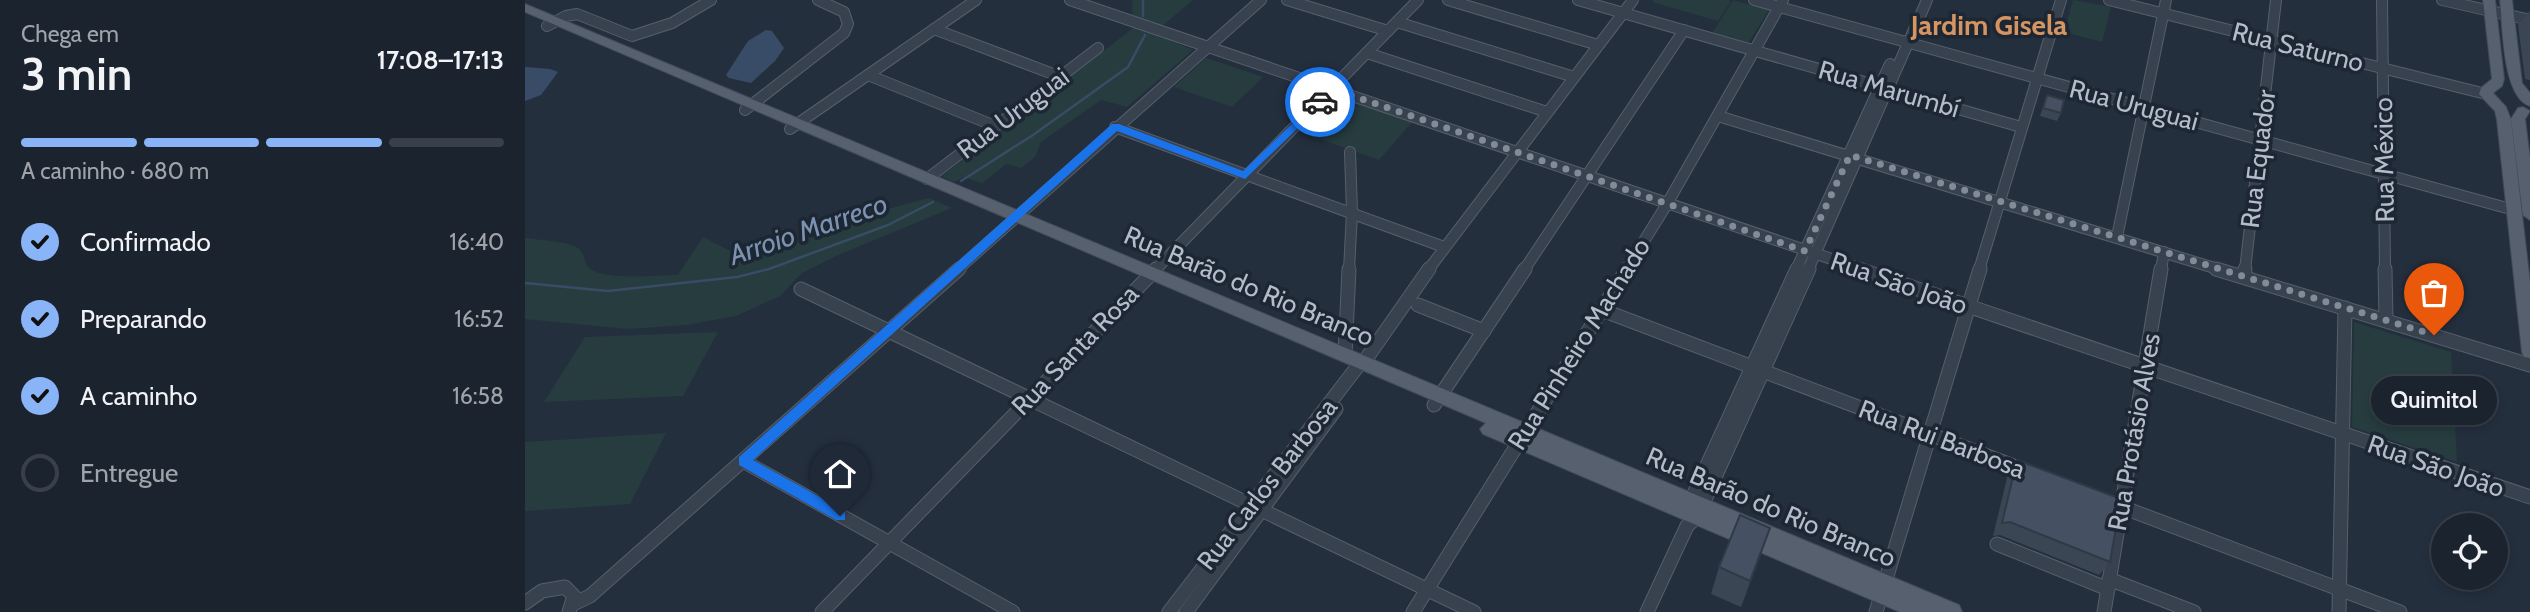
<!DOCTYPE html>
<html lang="pt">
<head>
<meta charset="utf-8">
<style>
  body { margin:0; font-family:Cabin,sans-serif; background:#282f3a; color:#f1f3f6; height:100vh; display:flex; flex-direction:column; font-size:26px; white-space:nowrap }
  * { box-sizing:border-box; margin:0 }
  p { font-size:23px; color:#a0a4aa }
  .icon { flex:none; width:38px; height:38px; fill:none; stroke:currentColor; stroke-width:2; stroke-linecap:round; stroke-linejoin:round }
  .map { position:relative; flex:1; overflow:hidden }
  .drawer { display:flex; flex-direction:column; background:#1b232e; width:525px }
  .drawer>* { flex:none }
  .tools { position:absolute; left:1906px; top:513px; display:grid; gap:14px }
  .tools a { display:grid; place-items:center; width:77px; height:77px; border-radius:50%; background:#1b232e; box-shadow:0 4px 10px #0003,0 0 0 2px #39404a; font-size:35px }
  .pin { position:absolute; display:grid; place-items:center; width:60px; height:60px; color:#fff; margin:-72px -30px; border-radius:50% 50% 50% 0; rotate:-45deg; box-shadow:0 0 7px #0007 }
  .pin .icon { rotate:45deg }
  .courier { position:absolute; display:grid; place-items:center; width:70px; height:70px; margin:-35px; border:5px solid #1a73e8; border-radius:50%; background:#fff; color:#222; box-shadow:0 2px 9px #0007 }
  .bubble { position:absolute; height:49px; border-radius:24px; background:#1b232e; box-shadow:0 4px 10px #0003,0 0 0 2px #39404a; font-size:23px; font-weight:600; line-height:49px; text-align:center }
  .headline em { font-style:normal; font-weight:600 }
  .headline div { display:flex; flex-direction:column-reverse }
  .headline { display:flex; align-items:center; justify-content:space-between; height:119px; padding:0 21px }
  h1 { font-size:46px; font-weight:600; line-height:52px }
  .bar { display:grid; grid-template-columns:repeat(4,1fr); gap:10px 7px; align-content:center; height:84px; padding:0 21px }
  .bar i { height:9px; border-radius:5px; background:#39404a }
  .bar .active { background:#8ab4f8 }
  .bar p { grid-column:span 4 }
  ol { padding:0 21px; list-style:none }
  li { display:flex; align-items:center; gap:21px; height:77px }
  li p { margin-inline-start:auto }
  li .icon { padding:7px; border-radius:50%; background:#8ab4f8; color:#111; stroke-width:4 }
  li:last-child { color:#a0a4aa }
  li i { width:38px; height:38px; border:4px solid #39404a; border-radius:50% }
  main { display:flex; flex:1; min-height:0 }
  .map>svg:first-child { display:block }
  .green { fill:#263c3f }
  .water { fill:#394c67 }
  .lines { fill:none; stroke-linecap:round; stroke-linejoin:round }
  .stream { stroke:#394c67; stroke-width:2.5 }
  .minor-far1-casing { stroke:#565f6c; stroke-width:12 }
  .minor-casing { stroke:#565f6c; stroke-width:15 }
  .major-casing { stroke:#414a57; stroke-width:2 }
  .minor-far1 { stroke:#38414e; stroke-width:10 }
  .minor { stroke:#38414e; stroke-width:13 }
  .major { fill:#56606e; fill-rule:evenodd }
  .wall { fill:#3b4654 }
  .shaded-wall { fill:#303945 }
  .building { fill:#455162; stroke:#303945; stroke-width:2 }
  .route { fill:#1a73e8 }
  .done { stroke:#828b98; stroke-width:7; stroke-dasharray:0 12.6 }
  .labels { text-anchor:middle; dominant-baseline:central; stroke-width:7; stroke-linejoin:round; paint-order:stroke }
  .street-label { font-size:26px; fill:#b4bcc9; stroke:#1d2633 }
  .far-district-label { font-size:28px; font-weight:bold; fill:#d59563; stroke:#1d2633 }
  .water-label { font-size:28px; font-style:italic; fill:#7c92b1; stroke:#1d2633 }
</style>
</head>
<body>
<main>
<section class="drawer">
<div class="headline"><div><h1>3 min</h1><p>Chega em</p></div><em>17:08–17:13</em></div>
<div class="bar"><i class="active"></i><i class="active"></i><i class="active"></i><i></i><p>A caminho · 680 m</p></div>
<ol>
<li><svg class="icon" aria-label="check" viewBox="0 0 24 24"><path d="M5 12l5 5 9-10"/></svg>Confirmado<p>16:40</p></li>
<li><svg class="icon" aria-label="check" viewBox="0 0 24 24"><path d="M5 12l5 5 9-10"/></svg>Preparando<p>16:52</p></li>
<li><svg class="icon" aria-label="check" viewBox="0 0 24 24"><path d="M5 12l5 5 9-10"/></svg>A caminho<p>16:58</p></li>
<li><i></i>Entregue</li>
</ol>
</section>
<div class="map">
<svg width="2005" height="612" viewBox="0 0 2005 612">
  <rect width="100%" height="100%" fill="#242f3e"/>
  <g class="green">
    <polygon points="607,0 668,0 629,33 668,50 602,107 576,100 516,142 510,157 496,168 481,164 457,183 439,177 429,182 417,176 608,28"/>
    <polygon points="1128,0 1203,0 1206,1 1193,21 1127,2"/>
    <polygon points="1208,0 1244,10 1222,45 1186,35"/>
    <polygon points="1548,0 1586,7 1577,42 1539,32"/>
    <polygon points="681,58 738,77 707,107 649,87"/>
    <polygon points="805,93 888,121 854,160 770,130"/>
    <path d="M404,198L427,208L313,255L277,273L255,296L211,316L161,325L103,329L0,319V238C12,240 46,241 54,249C61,255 58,266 69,271C89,280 130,275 153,275L178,237L223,260L344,214Z"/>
    <polygon points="1829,322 1926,352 1932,462 1827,427"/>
    <polygon points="193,332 158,396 19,402 60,337"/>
    <polygon points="141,433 105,504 0,511 0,442"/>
  </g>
  <g class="water">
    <polygon points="241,30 247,31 259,48 250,61 226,83 204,78 201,75 223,41"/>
    <polygon points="0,67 25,69 33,72 16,95 0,101"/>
  </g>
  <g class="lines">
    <g class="stream">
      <polyline points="618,0 618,16"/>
      <polyline points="436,181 508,135 603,67 620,35"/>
      <polyline points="0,283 83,291 212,277 244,269 363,225 408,202"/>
    </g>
    <g class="minor-far1-casing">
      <g id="minor-far1">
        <polyline points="545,0 1339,270"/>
        <polyline points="762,0 863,31"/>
        <polyline points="923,0 1073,45"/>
        <polyline points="1053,0 1496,127"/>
        <polyline points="1229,0 1989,210"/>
        <polyline points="1584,0 1961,94"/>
        <polyline points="1857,0 1860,270"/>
        <polyline points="1917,0 2005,20"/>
        <polyline points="872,22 1049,77"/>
        <polyline points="22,26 41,16 52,14 107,36 147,23 186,0"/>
        <polyline points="409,29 536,77"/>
        <polyline points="842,53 1022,112"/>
        <polyline points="343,75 470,126"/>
        <polyline points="220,110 319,33 323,24 319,12 293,0"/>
        <polyline points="1193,116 1696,270"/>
        <polyline points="590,127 919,247"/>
        <polyline points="265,129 451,0"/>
        <polyline points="402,179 573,48"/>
        <polyline points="1592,237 1641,0"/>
        <polyline points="432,270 736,0"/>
        <polyline points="630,270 893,0"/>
        <polyline points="824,270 827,213 825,152"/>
        <polyline points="903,270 1108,0"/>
        <polyline points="999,270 1159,30"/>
        <polyline points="1101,270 1142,204 1258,0"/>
        <polyline points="1271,270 1365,64"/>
        <polyline points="1283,270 1402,0"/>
        <polyline points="1454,270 1536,0"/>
        <polyline points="1636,270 1639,252"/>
        <polyline points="1720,270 1751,0"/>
      </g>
    </g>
    <g class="minor-casing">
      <g id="minor">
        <polyline points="1334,269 2005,497"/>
        <polyline points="1691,269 2005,365"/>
        <polyline points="1860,269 1861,320"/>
        <polyline points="1719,276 1720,269"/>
        <polyline points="276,289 949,612"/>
        <polyline points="893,305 959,331"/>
        <polyline points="1077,310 1502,471"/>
        <polyline points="820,355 824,269"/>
        <polyline points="909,405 1000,269"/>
        <polyline points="218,461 488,612"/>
        <polyline points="1581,501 1875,612"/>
        <polyline points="1162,509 1272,269"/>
        <polyline points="1472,544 1583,589"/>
        <polyline points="1584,579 1669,612"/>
        <polyline points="0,603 17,591 40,587 49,596 44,612"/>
        <polyline points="48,604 65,596 434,269"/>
        <polyline points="297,612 631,269"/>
        <polyline points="644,612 836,362 841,359 904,269"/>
        <polyline points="661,612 811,409"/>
        <polyline points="888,612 1102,269"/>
        <polyline points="1122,612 1162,526 1172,517 1284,269"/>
        <polyline points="1351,612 1455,269"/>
        <polyline points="1579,612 1636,269"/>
        <polyline points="1814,612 1820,308"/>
      </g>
    </g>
    <g class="major-casing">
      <g id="major">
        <polygon points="1958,0 1970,0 1979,79 1977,86 1968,93 1981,107 1986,120 2005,283 2005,358 1999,357 1997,352 1972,120 1970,111 1954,94 1956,88 1967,79"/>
        <path d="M1975,0H1987L1997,83L2005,93V106C1977,97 1978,26 1975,0Z"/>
        <polygon points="0,4 1434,605 1437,612 1375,612 958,434 955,429 961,423 0,12"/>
        <polygon points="1998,107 2005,111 2000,119 2005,159 2005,220 1998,215 1986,119 1993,108"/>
      </g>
    </g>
    <use href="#minor-far1" class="minor-far1"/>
    <use href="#minor" class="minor"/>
    <use href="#major" class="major"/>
  </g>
  <g class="wall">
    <polygon points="2005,11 2005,80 2000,79 1993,25"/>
    <polygon points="1522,95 1536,113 1532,121 1515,116"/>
    <polygon points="1492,460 1585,562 1574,575 1475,535 1468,536 1483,474"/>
    <polygon points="1236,555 1216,607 1186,594 1194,567"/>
  </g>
  <polygon class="shaded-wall" points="1245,528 1236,555 1216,607 1225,581"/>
  <g class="building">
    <polygon points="1522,95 1539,100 1536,113 1518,108"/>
    <polygon points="1492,460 1596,499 1585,562 1485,522 1477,523"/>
    <polygon points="1215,515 1245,528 1225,581 1194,567"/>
  </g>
  <polygon class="route" points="792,100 800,102 720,179 592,131 228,460 320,511 320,520 311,520 214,465 214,457 587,124 594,124 718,171"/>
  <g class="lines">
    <polyline class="done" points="795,102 808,89 1280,251 1325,155 1909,335"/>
  </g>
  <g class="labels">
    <g class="street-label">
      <text transform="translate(1773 47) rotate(14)">Rua Saturno</text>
      <text transform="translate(1364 89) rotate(16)">Rua Marumbí</text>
      <text transform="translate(1609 105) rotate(15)">Rua Uruguai</text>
      <text transform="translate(488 113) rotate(-37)">Rua Uruguai</text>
      <text transform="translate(1733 159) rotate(-83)">Rua Equador</text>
      <text transform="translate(1859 160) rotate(-91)">Rua México</text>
      <text transform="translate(1374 283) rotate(19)">Rua São João</text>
      <text transform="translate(724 286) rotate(23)">Rua Barão do Rio Branco</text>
      <text transform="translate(1054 344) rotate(-58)">Rua Pinheiro Machado</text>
      <text transform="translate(550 350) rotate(-46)">Rua Santa Rosa</text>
      <text transform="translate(1609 432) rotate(-80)">Rua Protásio Alves</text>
      <text transform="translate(1417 439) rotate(21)">Rua Rui Barbosa</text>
      <text transform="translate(1911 466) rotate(19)">Rua São João</text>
      <text transform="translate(742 484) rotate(-52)">Rua Carlos Barbosa</text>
      <text transform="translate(1246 507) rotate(23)">Rua Barão do Rio Branco</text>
    </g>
    <g class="far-district-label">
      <text x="1464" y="25">Jardim Gisela</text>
    </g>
    <g class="water-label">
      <text transform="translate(283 229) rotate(-19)">Arroio Marreco</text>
    </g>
  </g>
</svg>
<div class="tools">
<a><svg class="icon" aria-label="locate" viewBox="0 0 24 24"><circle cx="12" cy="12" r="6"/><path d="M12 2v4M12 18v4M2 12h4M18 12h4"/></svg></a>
</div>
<div class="pin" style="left:1909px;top:335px;background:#ea580c"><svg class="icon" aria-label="bag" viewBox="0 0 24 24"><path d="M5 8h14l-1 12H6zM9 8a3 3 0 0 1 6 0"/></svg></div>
<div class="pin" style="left:315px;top:516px;background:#1f2937"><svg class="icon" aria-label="home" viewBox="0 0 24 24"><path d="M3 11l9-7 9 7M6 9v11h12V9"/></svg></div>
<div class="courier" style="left:795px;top:102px"><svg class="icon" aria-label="car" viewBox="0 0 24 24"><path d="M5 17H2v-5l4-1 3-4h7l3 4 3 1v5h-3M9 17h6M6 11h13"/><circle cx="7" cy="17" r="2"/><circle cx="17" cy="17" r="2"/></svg></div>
<div class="bubble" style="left:1846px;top:376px;width:126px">Quimitol</div>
</div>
</main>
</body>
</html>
